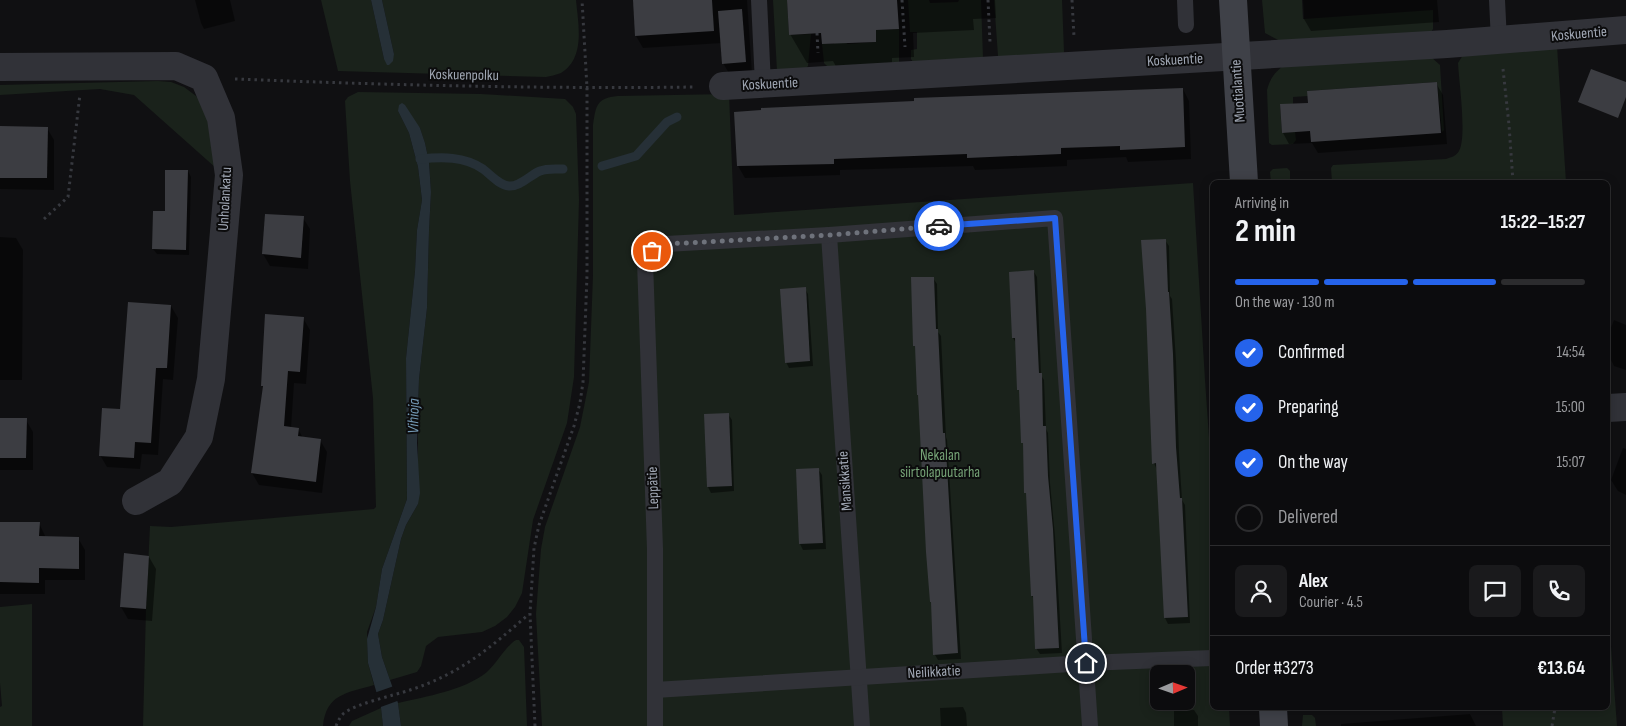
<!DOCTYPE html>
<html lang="en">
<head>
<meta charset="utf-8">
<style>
  body { margin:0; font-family:"Sofia Sans Condensed",sans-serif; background:#1a1a1c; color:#f1f3f6; height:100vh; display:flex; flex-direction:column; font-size:19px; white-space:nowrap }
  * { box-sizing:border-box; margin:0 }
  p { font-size:16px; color:#9a9b9e }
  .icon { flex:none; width:28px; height:28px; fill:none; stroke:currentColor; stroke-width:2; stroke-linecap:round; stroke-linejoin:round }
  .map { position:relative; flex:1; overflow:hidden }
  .details { position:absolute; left:1210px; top:180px; width:400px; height:530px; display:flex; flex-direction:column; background:#0c0c0e; border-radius:8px; box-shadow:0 2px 12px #0003,0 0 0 1px #2c2c2e }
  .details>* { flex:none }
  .needle { width:32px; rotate:88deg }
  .controls { position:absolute; left:1150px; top:665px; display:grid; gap:10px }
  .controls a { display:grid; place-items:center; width:45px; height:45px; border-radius:8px; background:#0c0c0e; box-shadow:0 2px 12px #0003,0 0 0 1px #2c2c2e; font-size:25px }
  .pin { position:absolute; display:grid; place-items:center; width:42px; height:42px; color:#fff; margin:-21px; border:2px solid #fff; border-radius:50%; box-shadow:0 1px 5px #0007 }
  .courier { position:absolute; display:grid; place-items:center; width:50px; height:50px; margin:-25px; border:4px solid #2563eb; border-radius:50%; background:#fff; color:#222; box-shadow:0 1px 6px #0007 }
  .overview em { font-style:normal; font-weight:700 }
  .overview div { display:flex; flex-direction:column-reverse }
  .overview { display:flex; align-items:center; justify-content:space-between; height:85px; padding:0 25px }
  h1 { font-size:32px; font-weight:700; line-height:38px }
  .bar { display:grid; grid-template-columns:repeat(4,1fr); gap:8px 5px; align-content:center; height:60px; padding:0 25px }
  .bar i { height:6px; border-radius:4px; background:#2c2c2e }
  .bar .active { background:#2563eb }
  .bar p { grid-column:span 4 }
  .line { display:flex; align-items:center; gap:12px; padding:0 25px; border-top:1px solid #2c2c2e }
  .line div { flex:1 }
  .round { display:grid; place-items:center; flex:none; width:52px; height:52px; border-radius:8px; background:#1a1a1c }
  ol { padding:0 25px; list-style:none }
  li { display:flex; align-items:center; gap:15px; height:55px }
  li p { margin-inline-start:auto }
  li .icon { padding:5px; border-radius:50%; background:#2563eb; color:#fff; stroke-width:4 }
  li:last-child { color:#9a9b9e }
  li i { width:28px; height:28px; border:2px solid #2c2c2e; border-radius:50% }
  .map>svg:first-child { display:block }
  .green { fill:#1a221b; fill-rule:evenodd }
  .water { fill:#263037 }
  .pier { fill:#101012 }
  .shadow { fill:#0007 }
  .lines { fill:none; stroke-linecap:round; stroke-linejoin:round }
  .stream { stroke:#263037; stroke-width:9 }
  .building { fill:#3c3d42 }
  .path { stroke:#37393f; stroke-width:3; stroke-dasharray:2.5 4; stroke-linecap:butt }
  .lane { stroke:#313238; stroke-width:16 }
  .street { stroke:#313238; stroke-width:28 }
  .secondary { stroke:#3f4148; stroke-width:28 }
  .done { stroke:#6e727b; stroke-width:5; stroke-dasharray:0 9 }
  .route { stroke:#2563eb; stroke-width:6 }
  .labels { text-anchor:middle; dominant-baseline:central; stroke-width:4; stroke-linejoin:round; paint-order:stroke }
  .street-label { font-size:15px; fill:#a0a7b4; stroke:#0c0c0d }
  .park-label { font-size:15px; fill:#75a276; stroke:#0c0c0d }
  .water-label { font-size:16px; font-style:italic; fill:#7398b4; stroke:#0c0c0d }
</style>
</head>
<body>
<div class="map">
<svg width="1626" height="726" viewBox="0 0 1626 726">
  <rect width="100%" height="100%" fill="#101012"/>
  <g class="green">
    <path d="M321,0H371L384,59L394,54L382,0H576C578,23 586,58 561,73C556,75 550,76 546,77L338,71Z"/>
    <polygon points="773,0 787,0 789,35 811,34 808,66 805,69 777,71"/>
    <polygon points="908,0 929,0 930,3 958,2 959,0 981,0 983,58 913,62 911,59 911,50 917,49 917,32 910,32"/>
    <polygon points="994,0 1062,0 1064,52 1063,55 999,58 998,56"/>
    <polygon points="1262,0 1302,0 1303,19 1433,10 1433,29 1431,32 1280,41 1265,33"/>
    <polygon points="899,29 899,62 828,67 824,63 822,44 834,44 834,32 846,32 847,44 876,42 876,30"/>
    <path d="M1557,46L1566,182H1332L1331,168L1333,165L1446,159C1452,157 1456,156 1459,151C1467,136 1459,82 1458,63L1463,55Z"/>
    <path d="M1431,57L1440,65L1444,130L1442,132L1437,82L1307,91L1308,96L1293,97V104L1280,105L1282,133L1295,132L1296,140L1293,144L1272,145L1269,143L1267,90C1270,79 1274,73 1283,66Z"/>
    <polygon points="158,81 171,82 184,87 196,96 207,108 216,168 134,95 100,89 0,95 0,85"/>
    <path d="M358,92L481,94L565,99L573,107L576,114L579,200L574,377L567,423L533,520L522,593L515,607L507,617L495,626L482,632L438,637L426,646L421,666L417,672L390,680L382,657L378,634L383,620L401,539L406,525L418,504V408L419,379L427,308L429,231L431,192L429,162L425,143L420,128L398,111L409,133L418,167L422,200L417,230L415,271L406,358L407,499L382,569L376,607L367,632L368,663L374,685C347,693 326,694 323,726H143L146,609L150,526L171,527L374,509L376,507L373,398L350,181L345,101L348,97Z"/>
    <path d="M729,94L734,215L1193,183L1205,380L1212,481V708H1229L1230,726H542L536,614L541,549L545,527L580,427L589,382L593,275V125C596,106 596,98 618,96ZM1159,674H1186V701H1159Z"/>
    <polygon points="1287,168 1290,171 1290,182 1271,182 1270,172 1273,169"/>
    <polygon points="32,604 32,726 0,726 0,707 2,706 0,683 0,607"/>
    <polygon points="1608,606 1617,726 1503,726 1502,708 1608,708"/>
    <path d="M516,640H519L524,647L527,726H401L398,703C427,696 463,691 487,672C497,663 506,646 516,640Z"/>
    <polygon points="381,708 383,726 349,726 352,721"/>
    <polygon points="1303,715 1312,715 1315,718 1316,726 1302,726"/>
  </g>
  <g class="water">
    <polygon points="371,0 382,0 394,54 393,61 389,65 387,65 384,59"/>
    <polygon points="402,103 405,105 420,128 425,143 429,162 431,192 429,231 427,308 419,379 418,408 417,443 420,493 418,504 406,525 401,539 383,620 378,634 382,657 398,703 401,726 383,726 381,708 368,663 367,639 376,607 382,569 407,499 406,358 415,271 417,230 422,200 418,167 409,133 398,111 399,105"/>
  </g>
  <polygon class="pier" points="394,686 400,700 378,708 374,693"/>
  <g class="shadow">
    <polygon points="195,0 230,0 235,21 204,29 201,23"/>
    <polygon points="634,0 747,0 752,74 730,75 723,63 722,43 643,48 636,36"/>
    <polygon points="789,0 995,0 996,18 973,19 974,30 913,33 914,57 892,58 892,70 839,72 833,61 807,63 790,34"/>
    <polygon points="1303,0 1437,0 1439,22 1311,31 1304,19"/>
    <polygon points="1436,83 1443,95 1447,144 1318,153 1312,143 1289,144 1283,133 1310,104"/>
    <polygon points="1183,89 1189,101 1191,159 1128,162 1126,157 1067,160 1067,166 975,170 973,166 840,170 840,175 745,178 738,166 736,113"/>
    <polygon points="0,128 47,128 54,140 54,190 0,189"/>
    <polygon points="188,171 191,177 189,255 157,254 153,249 166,212"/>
    <polygon points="266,215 303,218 310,229 308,269 270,266 263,254"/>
    <polygon points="0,237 16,238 23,250 22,380 0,380"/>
    <polygon points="1165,240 1169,246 1170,296 1172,299 1176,361 1179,453 1182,500 1185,505 1190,623 1168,624 1165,618 1157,470 1154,463"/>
    <polygon points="1034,272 1037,277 1041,375 1044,380 1046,429 1048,433 1050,483 1055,536 1062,653 1040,654 1036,648 1034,599 1032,596 1028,496 1026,493 1021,394 1018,389 1016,343 1013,338"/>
    <polygon points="933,278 937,284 938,332 941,336 946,437 947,440 961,659 938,660 935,655 916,348 915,345"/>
    <polygon points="805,289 808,294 813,366 789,368 786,362"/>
    <polygon points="171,306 178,318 173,380 163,379 158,455 142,454 140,469 107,467 100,455"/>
    <polygon points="303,318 310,330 306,384 294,383 291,428 298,429 303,438 320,440 327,452 322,493 259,485 252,473 264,388 262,386"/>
    <polygon points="1614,320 1626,325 1626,370 1614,366 1608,354 1610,349 1608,346 1608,335"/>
    <polygon points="728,414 732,420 734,491 711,493 708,487 706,415"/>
    <polygon points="0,419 26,420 33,432 33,470 0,470"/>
    <polygon points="1623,448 1626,449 1626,495 1618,491 1611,480"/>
    <polygon points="818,469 822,475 826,549 803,550 800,544"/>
    <polygon points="0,523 39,523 46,538 78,538 85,550 85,580 45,580 45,594 0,594"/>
    <polygon points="149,557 156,569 152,621 128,619 121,607"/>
    <polygon points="963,707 966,713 967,726 941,726 940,708"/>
    <polygon points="1194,710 1198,716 1198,726 1174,726 1174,711"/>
    <polygon points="1470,714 1476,726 1341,726 1341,724"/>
  </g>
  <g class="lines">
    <g class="stream">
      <path d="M420,159C442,157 464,156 483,169C491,175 499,185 509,186C520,187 530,175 540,171C547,168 555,169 563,169"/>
      <polyline points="602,166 636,156 667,122 677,117"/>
    </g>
  </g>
  <g class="building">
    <polygon points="633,0 712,0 714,31 635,36"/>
    <polygon points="787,0 897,0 899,29 876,30 876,42 822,44 821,33 789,35"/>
    <polygon points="742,9 746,62 722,64 718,11"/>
    <polygon points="1591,69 1626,82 1626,97 1618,118 1578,102"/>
    <polygon points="1437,82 1441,133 1311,142 1310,131 1282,133 1280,104 1308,103 1307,91"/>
    <polygon points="1183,88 1185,147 1120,150 1120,146 1061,148 1061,154 967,158 967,154 834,159 834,164 737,166 734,112 761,110 761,108 914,101 914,98"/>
    <polygon points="0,126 48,127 47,178 0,178"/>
    <polygon points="165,170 188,170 186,250 152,249 153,211 165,211"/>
    <polygon points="265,214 304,216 301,258 262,254"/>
    <polygon points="1166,239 1168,292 1169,292 1173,354 1176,447 1180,498 1182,498 1188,617 1164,618 1156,463 1152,464 1146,309 1141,240"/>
    <polygon points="1034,270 1039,373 1042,373 1043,426 1046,426 1048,476 1053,529 1059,648 1035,649 1033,596 1031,596 1026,493 1024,493 1023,443 1021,443 1019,390 1017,390 1015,338 1012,338 1009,272"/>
    <polygon points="911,277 934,277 936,329 938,329 943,433 945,433 958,653 933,655 931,602 930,602 926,552 918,395 917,395 915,346 913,346"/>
    <polygon points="806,287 810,361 785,363 780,289"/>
    <polygon points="128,302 171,305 167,368 156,368 151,443 135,442 134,458 99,456 102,408 120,409"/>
    <polygon points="265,314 304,317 300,372 288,371 284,426 299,428 298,436 321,439 316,482 251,473 263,386 261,386"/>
    <polygon points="729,413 732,486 707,487 704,414"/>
    <polygon points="0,418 27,418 26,458 0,458"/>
    <polygon points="819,468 823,543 799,544 796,469"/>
    <polygon points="0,522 40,522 39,536 79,537 79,569 39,568 39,583 0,582"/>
    <polygon points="124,553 149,556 146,609 120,607"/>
  </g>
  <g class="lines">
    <g class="path">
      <polyline points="902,0 905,47"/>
      <polyline points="988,0 990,42"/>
      <polyline points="1072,0 1074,37"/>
      <polyline points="817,33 818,53"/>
      <polyline points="1503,69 1509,125 1513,182"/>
      <path d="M235,79C388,85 542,89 696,87"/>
      <polyline points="44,219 68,197 80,94"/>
      <path d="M336,726C338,721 340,717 344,713C358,703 392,696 410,690C460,674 490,648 529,614"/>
      <polyline points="535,726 530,614 534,548 539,525 574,426 580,403 583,382 587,275 587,88 582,0"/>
      <polyline points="1552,726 1555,708"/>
    </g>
    <g class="lane">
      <polyline points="759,0 763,84"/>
      <polyline points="1185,0 1186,25"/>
      <polyline points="1497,0 1499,41"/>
      <polyline points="829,235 862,726"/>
      <polyline points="655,690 1086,663 1212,658"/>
      <polyline points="655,726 655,549 645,261 652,251 666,244 829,235 1055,218 1090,726"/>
    </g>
    <g class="street">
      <polyline points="0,67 176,66 204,78 221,118 229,175 211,379 199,437 170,482 136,501"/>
      <polyline points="723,86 1447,44 1626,30"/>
      <polyline points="1608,408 1626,407"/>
    </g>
    <g class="secondary">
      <polyline points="1233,0 1244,182"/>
      <polyline points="1273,708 1274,726"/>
    </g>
  </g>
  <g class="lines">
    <polyline class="done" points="652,251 666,244 829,235 939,226"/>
    <polyline class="route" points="939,226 1055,218 1086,663"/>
  </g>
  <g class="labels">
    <g class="street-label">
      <text transform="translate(1579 34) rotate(-5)">Koskuentie</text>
      <text transform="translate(1175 60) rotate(-3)">Koskuentie</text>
      <text transform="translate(464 75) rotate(1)">Koskuenpolku</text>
      <text transform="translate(770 84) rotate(-3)">Koskuentie</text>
      <text transform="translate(1238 91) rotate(-94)">Muotialantie</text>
      <text transform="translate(225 199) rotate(-87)">Unholankatu</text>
      <text transform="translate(845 481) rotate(-94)">Mansikkatie</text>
      <text transform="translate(653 488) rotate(-92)">Leppätie</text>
      <text transform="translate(934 672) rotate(-3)">Neilikkatie</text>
    </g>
    <g class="park-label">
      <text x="940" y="455">Nekalan<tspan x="940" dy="17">siirtolapuutarha</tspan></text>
    </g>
    <g class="water-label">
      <text transform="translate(414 416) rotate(-89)">Vihioja</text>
    </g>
  </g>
</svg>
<div class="controls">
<a><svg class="needle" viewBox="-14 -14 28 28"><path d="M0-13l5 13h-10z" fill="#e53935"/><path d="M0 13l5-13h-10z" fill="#9a9b9e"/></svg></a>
</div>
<div class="pin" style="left:652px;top:251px;background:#ea580c"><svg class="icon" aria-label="bag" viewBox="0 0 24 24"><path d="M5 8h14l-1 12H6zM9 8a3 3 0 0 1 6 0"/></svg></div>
<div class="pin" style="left:1086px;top:663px;background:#1f2937"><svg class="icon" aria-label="home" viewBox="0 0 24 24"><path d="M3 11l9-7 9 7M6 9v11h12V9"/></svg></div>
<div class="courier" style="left:939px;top:226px"><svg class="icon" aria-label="car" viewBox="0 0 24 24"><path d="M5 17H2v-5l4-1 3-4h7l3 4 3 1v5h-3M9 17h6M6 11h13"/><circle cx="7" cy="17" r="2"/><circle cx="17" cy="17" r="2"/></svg></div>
<section class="details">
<div class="overview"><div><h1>2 min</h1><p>Arriving in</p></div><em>15:22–15:27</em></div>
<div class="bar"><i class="active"></i><i class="active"></i><i class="active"></i><i></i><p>On the way · 130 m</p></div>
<ol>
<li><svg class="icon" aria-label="check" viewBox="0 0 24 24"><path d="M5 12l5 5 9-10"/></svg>Confirmed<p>14:54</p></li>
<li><svg class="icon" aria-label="check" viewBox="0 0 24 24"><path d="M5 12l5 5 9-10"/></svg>Preparing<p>15:00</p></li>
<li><svg class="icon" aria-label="check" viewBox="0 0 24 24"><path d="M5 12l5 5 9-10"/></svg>On the way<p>15:07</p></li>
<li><i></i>Delivered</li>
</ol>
<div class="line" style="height:90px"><a class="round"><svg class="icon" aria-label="person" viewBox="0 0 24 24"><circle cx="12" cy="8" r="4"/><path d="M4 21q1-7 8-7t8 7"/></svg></a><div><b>Alex</b><p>Courier · 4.5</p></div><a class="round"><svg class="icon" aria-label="chat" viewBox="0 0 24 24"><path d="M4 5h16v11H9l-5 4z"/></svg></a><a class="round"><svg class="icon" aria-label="phone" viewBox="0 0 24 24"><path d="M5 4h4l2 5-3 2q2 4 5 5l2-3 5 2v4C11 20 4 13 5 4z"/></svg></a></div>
<div class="line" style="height:65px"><div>Order #3273</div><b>€13.64</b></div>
</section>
</div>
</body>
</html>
